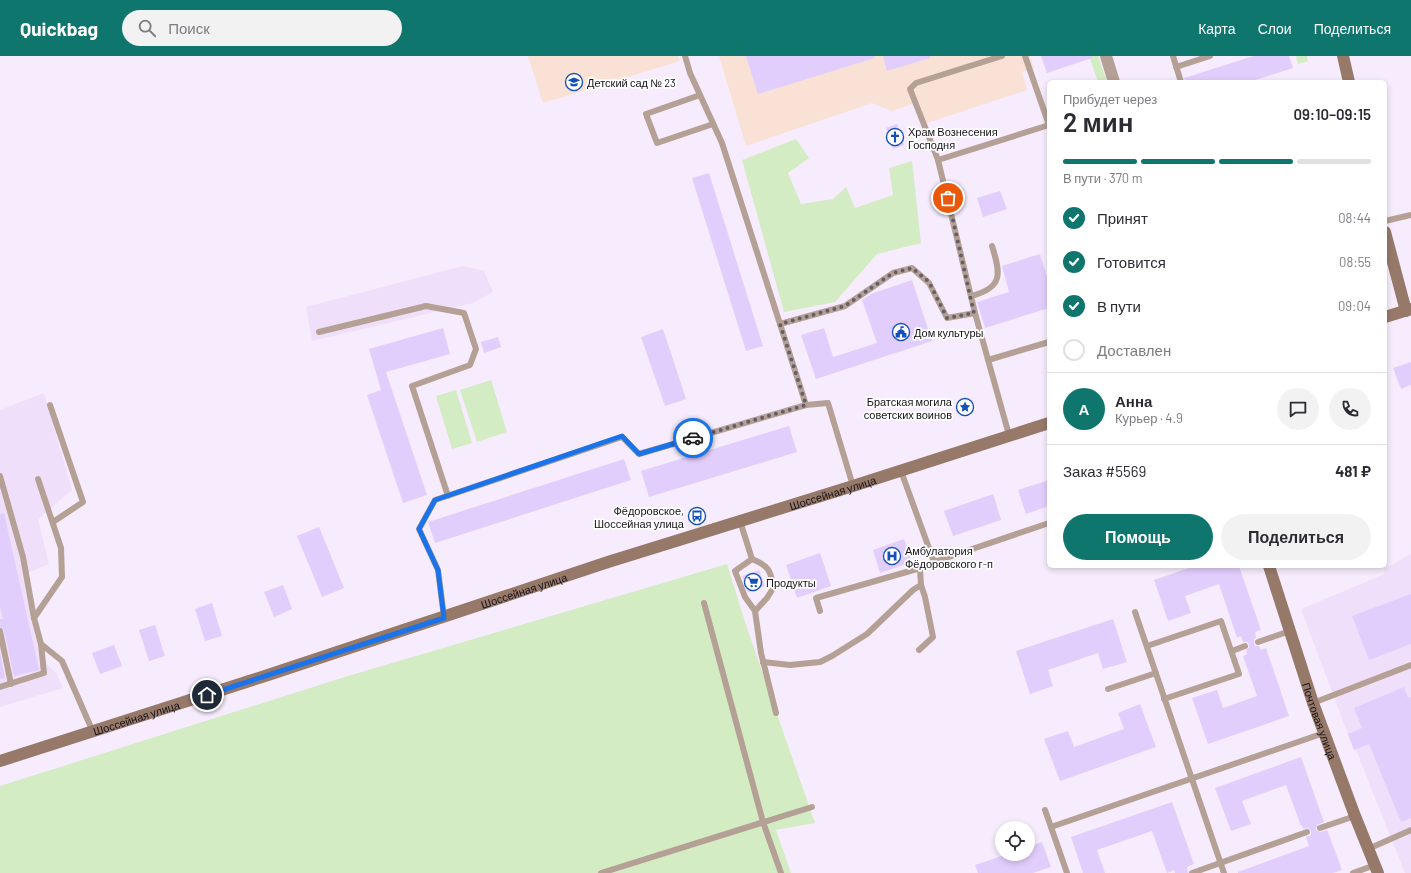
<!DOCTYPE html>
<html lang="ru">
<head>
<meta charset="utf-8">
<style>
  body { margin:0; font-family:Barlow,sans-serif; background:#f2f2f3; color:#2b2b33; height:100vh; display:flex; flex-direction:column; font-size:15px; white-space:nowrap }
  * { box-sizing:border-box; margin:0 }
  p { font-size:13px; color:#7c7c81 }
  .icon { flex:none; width:22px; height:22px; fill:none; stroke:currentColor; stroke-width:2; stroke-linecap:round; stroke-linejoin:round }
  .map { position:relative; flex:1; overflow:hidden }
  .panel { position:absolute; left:1047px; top:24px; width:340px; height:488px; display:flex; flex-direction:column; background:#fff; border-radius:6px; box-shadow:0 2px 6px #0003 }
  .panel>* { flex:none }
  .buttons { position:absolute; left:995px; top:765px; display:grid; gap:8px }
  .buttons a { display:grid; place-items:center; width:40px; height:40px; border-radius:50%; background:#fff; box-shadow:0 2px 6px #0003; font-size:20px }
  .pin { position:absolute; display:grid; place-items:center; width:34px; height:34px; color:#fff; margin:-17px; border:2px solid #fff; border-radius:50%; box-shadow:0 1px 4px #0007 }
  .courier { position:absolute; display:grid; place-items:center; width:40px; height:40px; margin:-20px; border:3px solid #1a73e8; border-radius:50%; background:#fff; color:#222; box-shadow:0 1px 5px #0007 }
  .overview em { font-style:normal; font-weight:600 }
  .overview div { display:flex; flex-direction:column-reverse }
  .overview { display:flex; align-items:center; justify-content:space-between; height:68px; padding:0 16px }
  h1 { font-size:26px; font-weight:600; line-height:30px }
  .bar { display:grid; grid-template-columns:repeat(4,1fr); gap:6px 4px; align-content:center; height:48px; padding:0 16px }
  .bar i { height:5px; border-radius:3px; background:#e1e1e2 }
  .bar .active { background:#0f766e }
  .bar p { grid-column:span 4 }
  .line { display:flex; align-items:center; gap:10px; padding:0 16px; border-top:1px solid #e1e1e2 }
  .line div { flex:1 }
  .round { display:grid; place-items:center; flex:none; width:42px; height:42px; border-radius:21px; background:#f2f2f3 }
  ol { padding:0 16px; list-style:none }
  li { display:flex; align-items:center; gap:12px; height:44px }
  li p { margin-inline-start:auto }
  li .icon { padding:4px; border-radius:50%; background:#0f766e; color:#fff; stroke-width:4 }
  li:last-child { color:#7c7c81 }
  li i { width:22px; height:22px; border:2px solid #e1e1e2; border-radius:50% }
  .action { display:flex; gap:8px; margin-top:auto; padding:8px 16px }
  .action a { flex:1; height:46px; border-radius:24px; background:#0f766e; color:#fff; font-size:16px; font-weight:600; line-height:46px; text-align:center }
  .action a+a { background:#f2f2f3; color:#2b2b33 }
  header { display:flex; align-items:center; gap:24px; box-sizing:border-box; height:56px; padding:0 20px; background:#0f766e; color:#fff }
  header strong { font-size:19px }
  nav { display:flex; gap:22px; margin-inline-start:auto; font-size:14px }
  .search { width:280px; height:36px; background:#f2f2f3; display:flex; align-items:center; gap:10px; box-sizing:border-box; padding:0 14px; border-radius:22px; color:#7c7c81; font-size:15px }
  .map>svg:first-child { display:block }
  .built { fill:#f0dffa }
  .education { fill:#f9e1d6 }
  .green { fill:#d4ecc3 }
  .building { fill:#e2cefc }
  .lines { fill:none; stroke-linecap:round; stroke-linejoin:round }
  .lane { stroke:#b5a095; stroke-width:6 }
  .street { stroke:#b5a095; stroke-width:12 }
  .secondary { stroke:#977969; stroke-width:12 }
  .done { stroke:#645e69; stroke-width:4; stroke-dasharray:0 7.2 }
  .route { stroke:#1a73e8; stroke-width:5 }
  .labels { text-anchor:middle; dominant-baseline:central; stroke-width:3.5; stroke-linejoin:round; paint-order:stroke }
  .poi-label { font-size:11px; fill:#161219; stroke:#fff; text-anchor:start }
  .street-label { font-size:11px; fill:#161219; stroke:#fff }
</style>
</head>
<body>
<header>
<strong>Quickbag</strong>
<div class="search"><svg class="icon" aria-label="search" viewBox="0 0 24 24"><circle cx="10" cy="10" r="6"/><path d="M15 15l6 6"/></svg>Поиск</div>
<nav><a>Карта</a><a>Слои</a><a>Поделиться</a></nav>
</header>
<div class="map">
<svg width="1411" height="817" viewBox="0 0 1411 817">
  <rect width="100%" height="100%" fill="#f6ecfd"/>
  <g class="built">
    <polygon points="463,210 484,215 493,236 473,247 312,285 306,251"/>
    <polygon points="44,337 72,434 38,463 49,508 28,517 44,606 56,617 63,632 0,651 0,354"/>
    <polygon points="1411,498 1411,817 1405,817 1356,694 1354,694 1348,678 1301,553 1385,518 1384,513"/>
  </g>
  <g class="education">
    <polygon points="528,0 678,0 680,5 543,47"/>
    <polygon points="719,0 1030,0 1034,12 1022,16 1027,34 927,67 918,46 892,55 872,47 746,90"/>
  </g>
  <g class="green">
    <polygon points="1089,0 1098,0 1107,26 1098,26"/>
    <polygon points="1296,0 1307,0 1308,5 1298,8"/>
    <polygon points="796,83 809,102 788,117 801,148 833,143 846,131 855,152 893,139 889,112 912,105 921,187 877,198 835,246 784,256 742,104"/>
    <polygon points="491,324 507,376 477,386 460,334"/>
    <polygon points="456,334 472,387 452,393 436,340"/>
    <polygon points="727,508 746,569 815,767 776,774 791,817 0,817 0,730 348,620"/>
  </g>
  <g class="building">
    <polygon points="746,0 874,0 875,2 758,38"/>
    <polygon points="883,0 930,0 930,2 887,15"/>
    <polygon points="1041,0 1092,0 1092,2 1047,17"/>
    <polygon points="1254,0 1289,0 1293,12 1249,26 1185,26 1184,22"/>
    <polygon points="897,68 904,89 893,93 886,72"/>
    <polygon points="709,117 763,290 746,295 692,122"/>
    <polygon points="1000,135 1007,153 983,161 977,142"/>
    <polygon points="1040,198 1049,228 1049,252 985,272 977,246 1009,236 1002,210"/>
    <polygon points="912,224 932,285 816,323 801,279 824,272 833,301 877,287 862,244 871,238"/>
    <polygon points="443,272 450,298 386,316 427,439 403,447 367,339 381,334 369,293"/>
    <polygon points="663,273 686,343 665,350 641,281"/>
    <polygon points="498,281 501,291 484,297 481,286"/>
    <polygon points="1411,306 1411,329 1401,333 1393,312"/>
    <polygon points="789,370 797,396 649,441 641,415"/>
    <polygon points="624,403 631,424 435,487 428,466"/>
    <polygon points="1049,424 1049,450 1026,458 1018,434"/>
    <polygon points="993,438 1001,464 953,480 944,455"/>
    <polygon points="4,457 39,614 14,620 4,574 0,571 0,563 3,563 0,550 0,458"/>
    <polygon points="319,471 344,532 322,541 297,480"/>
    <polygon points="904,483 912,506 880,517 873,494"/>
    <polygon points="820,497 831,530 797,542 786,509"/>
    <polygon points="1195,510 1239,510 1261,574 1255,576 1256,582 1254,583 1254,587 1255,590 1259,590 1261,594 1266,592 1289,660 1208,688 1192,642 1217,634 1223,652 1257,640 1243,600 1247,598 1246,594 1249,592 1249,589 1248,586 1243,586 1241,580 1237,582 1219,528 1185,540 1191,557 1168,565 1154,524"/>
    <polygon points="759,514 765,530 748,536 742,520"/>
    <polygon points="283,529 292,553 274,561 264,536"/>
    <polygon points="1411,538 1411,588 1369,604 1352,560"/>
    <polygon points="212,547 222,580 205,585 195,553"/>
    <polygon points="1113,563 1127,606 1103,613 1098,597 1048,614 1053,630 1030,638 1016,595"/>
    <polygon points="155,569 165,600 149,605 139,574"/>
    <polygon points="114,589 122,610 100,618 92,597"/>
    <polygon points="0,597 5,622 0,623"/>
    <polygon points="1404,631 1408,642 1411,641 1411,762 1401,766 1369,688 1354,694 1348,678 1362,672 1354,652"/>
    <polygon points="1140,648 1156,691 1060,725 1044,683 1068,675 1074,691 1124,673 1118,657"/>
    <polygon points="1301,701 1324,766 1317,769 1316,774 1320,776 1327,774 1328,776 1342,814 1333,817 1238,817 1238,816 1309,790 1306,781 1311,779 1311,775 1308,772 1303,773 1302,769 1301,770 1286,729 1242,745 1251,768 1231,775 1215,732"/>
    <polygon points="1172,746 1194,808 1187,811 1188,817 1175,817 1174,814 1167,817 1152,775 1097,794 1105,817 1083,817 1071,781"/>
    <polygon points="1042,786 1051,811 1033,817 978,817 975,809 1008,798 1028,798 1028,791"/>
  </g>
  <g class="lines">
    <g class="lane">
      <polyline points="685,0 690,17 722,87 780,268"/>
      <polyline points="1025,0 1049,69"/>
      <polyline points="1173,0 1181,26"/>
      <polyline points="1176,11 1210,0"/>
      <polyline points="700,39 646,58 657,87 713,68"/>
      <polyline points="938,104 910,33 916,27 1002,0"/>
      <polyline points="1385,165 1411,159"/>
      <path d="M971,240C1003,232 1001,218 992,190"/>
      <polyline points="319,276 426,250 464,257 476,293 470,309 412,330 448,440"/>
      <polyline points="988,304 1049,286"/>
      <polyline points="50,349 83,446 53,466"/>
      <polyline points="1009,379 975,257 938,104 1049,69"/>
      <polyline points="901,415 934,506"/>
      <polyline points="0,420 23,501 34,562 41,588 44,617 0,631"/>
      <polyline points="853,430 828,347 806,349 780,268 845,250 893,217 912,212 929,227 947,262 975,257"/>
      <polyline points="740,465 752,503 735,515 745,541 755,555 761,597 776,657"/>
      <path d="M752,503C769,510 770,514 774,531L767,542L755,555"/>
      <polyline points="704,547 763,766 781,817"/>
      <polyline points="820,555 816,542 924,511 934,506 1049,467"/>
      <polyline points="1135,556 1224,817"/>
      <polyline points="444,561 438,514 419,473 435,444 622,381 639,398 806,349"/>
      <polyline points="34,562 62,521 61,492 38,423"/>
      <polyline points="0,575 11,628"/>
      <polyline points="1258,586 1290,575"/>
      <polyline points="41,588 62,605 93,676"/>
      <polyline points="1147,590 1221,565 1239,618 1164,643"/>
      <polyline points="919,594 933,581 925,541 921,529 920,513"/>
      <polyline points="1232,595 1245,590"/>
      <polyline points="763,606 790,609 820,606 832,600 867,578 913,534 921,529"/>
      <polyline points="1108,633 1156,617"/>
      <polyline points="1313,647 1411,609"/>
      <polyline points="1045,754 1051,771"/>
      <polyline points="1320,772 1355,760"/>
      <polyline points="1368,793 1411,774"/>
      <polyline points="601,817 812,751"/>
      <polyline points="1067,817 1051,771 1324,677"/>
      <polyline points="1192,817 1307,776"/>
      <polyline points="1353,817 1375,809"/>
    </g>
    <polyline class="street" points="1106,0 1114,26"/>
    <g class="secondary">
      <polyline points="1343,0 1349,26"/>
      <polyline points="1385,176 1406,255"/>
      <polyline points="1385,261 1411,253"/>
      <path id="s1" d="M1269,510L1313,647L1355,760L1378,817"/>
      <path id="s2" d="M0,705L265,620L608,506L853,430L1049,367"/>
    </g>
  </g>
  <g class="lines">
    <polyline class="done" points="693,382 806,349 780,268 845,250 893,217 912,212 929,226 947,262 974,257 948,142"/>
    <polyline class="route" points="207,639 444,562 438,514 419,473 435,444 622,380 639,398 693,382"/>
  </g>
  <defs>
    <g id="school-ring" transform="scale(0.9)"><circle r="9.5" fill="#fff" stroke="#154fba" stroke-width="1.5"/><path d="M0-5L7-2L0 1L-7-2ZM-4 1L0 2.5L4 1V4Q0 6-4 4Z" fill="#154fba"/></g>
    <g id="church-ring" transform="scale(0.9)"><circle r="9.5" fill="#fff" stroke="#154fba" stroke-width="1.5"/><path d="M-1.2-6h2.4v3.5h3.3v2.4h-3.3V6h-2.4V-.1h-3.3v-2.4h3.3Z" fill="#154fba"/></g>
    <g id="civic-ring" transform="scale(0.9)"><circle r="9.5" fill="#fff" stroke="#154fba" stroke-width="1.5"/><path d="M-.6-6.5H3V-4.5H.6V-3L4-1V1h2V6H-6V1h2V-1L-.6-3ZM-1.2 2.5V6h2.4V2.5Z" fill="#154fba"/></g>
    <g id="sight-ring" transform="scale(0.9)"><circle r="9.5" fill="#fff" stroke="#154fba" stroke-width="1.5"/><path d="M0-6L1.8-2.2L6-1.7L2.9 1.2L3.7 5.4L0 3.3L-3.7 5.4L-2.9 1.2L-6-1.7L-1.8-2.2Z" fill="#154fba"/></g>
    <g id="bus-ring" transform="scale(0.9)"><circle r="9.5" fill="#fff" stroke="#154fba" stroke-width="1.5"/><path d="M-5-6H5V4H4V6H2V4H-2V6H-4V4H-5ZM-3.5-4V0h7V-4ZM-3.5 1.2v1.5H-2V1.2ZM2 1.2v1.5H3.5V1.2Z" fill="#154fba"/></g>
    <g id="hospital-ring" transform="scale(0.9)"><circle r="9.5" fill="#fff" stroke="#154fba" stroke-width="1.5"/><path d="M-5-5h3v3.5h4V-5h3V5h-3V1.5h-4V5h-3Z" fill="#154fba"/></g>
    <g id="supermarket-ring" transform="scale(0.9)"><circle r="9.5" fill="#fff" stroke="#154fba" stroke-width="1.5"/><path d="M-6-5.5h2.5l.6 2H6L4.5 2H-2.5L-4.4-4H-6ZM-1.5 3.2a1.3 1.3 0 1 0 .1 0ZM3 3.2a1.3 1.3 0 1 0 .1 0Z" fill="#154fba"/></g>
  </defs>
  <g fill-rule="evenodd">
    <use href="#school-ring" x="574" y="26"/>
    <use href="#church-ring" x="895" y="81"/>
    <use href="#civic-ring" x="901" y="276"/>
    <use href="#sight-ring" x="965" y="351"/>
    <use href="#bus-ring" x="697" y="460"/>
    <use href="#hospital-ring" x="892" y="500"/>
    <use href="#supermarket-ring" x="753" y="526"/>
  </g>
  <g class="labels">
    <g class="poi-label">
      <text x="587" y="26">Детский сад № 23</text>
      <text x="908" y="75">Храм Вознесения<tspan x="908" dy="13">Господня</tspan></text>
      <text x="914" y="276">Дом культуры</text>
      <text x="952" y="345" text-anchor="end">Братская могила<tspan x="952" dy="13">советских воинов</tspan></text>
      <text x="684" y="454" text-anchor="end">Фёдоровское,<tspan x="684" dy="13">Шоссейная улица</tspan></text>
      <text x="905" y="494">Амбулатория<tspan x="905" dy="13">Фёдоровского г-п</tspan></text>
      <text x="766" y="526">Продукты</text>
    </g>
    <g class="street-label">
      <text stroke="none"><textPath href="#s2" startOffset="875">Шоссейная улица</textPath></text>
      <text stroke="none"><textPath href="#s2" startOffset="551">Шоссейная улица</textPath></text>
      <text stroke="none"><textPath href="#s2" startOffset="143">Шоссейная улица</textPath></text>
      <text stroke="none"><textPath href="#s1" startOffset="163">Почтовая улица</textPath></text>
    </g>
  </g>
</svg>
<div class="buttons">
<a><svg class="icon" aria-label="locate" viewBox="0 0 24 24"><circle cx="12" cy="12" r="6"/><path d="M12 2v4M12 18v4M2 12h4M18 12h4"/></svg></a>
</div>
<div class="pin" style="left:948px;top:142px;background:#ea580c"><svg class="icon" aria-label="bag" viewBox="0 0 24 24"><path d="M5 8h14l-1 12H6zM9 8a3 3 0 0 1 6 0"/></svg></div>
<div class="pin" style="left:207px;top:639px;background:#1f2937"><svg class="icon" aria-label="home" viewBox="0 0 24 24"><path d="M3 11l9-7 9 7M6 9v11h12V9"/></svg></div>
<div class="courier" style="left:693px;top:382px"><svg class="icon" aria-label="car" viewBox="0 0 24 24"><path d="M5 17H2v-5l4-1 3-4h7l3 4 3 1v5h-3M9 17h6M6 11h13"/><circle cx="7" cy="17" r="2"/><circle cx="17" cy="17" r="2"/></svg></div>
<section class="panel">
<div class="overview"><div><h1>2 мин</h1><p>Прибудет через</p></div><em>09:10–09:15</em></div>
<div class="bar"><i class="active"></i><i class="active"></i><i class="active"></i><i></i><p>В пути · 370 m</p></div>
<ol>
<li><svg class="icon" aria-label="check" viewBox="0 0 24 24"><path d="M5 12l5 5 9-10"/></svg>Принят<p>08:44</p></li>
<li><svg class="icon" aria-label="check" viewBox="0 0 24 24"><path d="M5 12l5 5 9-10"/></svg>Готовится<p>08:55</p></li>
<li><svg class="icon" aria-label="check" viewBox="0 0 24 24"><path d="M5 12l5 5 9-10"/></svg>В пути<p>09:04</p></li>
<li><i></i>Доставлен</li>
</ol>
<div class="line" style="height:72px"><b class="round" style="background:#0f766e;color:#fff">А</b><div><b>Анна</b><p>Курьер · 4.9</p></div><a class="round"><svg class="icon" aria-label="chat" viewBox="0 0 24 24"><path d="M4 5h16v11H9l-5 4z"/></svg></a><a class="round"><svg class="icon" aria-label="phone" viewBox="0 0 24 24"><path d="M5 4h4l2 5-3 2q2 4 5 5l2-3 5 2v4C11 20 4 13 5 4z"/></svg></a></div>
<div class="line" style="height:52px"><div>Заказ #5569</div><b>481 ₽</b></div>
<div class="action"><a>Помощь</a><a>Поделиться</a></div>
</section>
</div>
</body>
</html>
